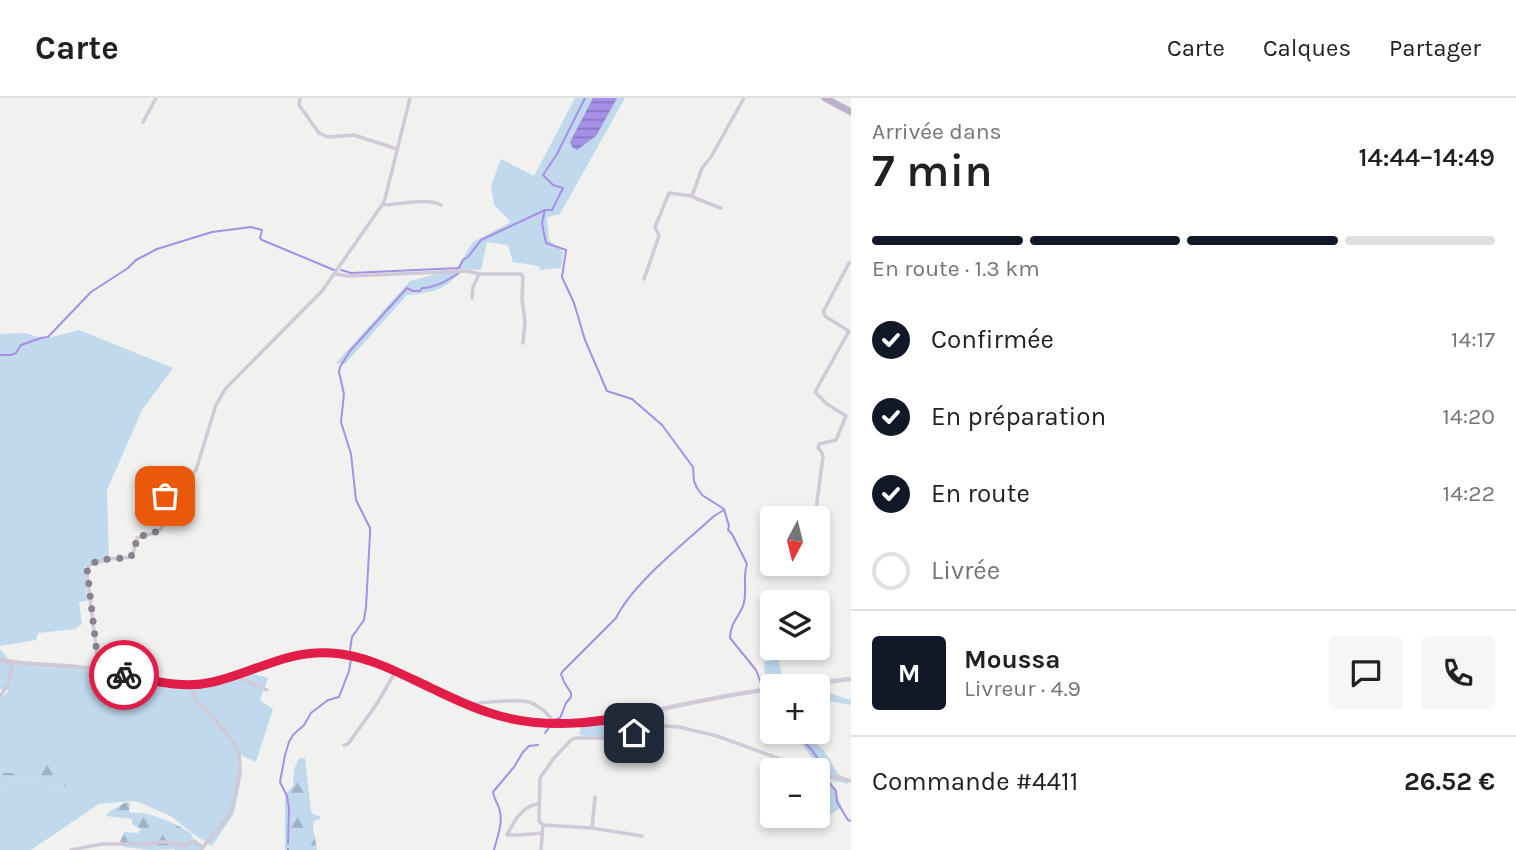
<!DOCTYPE html>
<html lang="fr">
<head>
<meta charset="utf-8">
<style>
  body { margin:0; font-family:Karla,sans-serif; background:#f6f6f6; color:#202124; height:100vh; display:flex; flex-direction:column; font-size:26px; white-space:nowrap }
  * { box-sizing:border-box; margin:0 }
  p { font-size:23px; color:#757577 }
  .icon { flex:none; width:38px; height:38px; fill:none; stroke:currentColor; stroke-width:2; stroke-linecap:round; stroke-linejoin:round }
  .map { position:relative; flex:1; overflow:hidden }
  .side { display:flex; flex-direction:column; background:#fff; width:665px }
  .side>* { flex:none }
  .needle { width:46px; rotate:187deg }
  .tools { position:absolute; left:760px; top:408px; display:grid; gap:14px }
  .tools a { display:grid; place-items:center; width:70px; height:70px; border-radius:7px; background:#fff; box-shadow:0 4px 10px #0003; font-size:35px }
  .pin { position:absolute; display:grid; place-items:center; width:60px; height:60px; color:#fff; margin:-30px; border-radius:14px; box-shadow:0 4px 10px #0006 }
  .courier { position:absolute; display:grid; place-items:center; width:70px; height:70px; margin:-35px; border:5px solid #e11d48; border-radius:50%; background:#fff; color:#222; box-shadow:0 2px 9px #0007 }
  .headline em { font-style:normal; font-weight:600 }
  .headline div { display:flex; flex-direction:column-reverse }
  .headline { display:flex; align-items:center; justify-content:space-between; height:119px; padding:0 21px }
  h1 { font-size:46px; font-weight:600; line-height:52px }
  .bar { display:grid; grid-template-columns:repeat(4,1fr); gap:10px 7px; align-content:center; height:84px; padding:0 21px }
  .bar i { height:9px; border-radius:5px; background:#e0e0e0 }
  .bar .on { background:#111827 }
  .bar p { grid-column:span 4 }
  .line { display:flex; align-items:center; gap:18px; padding:0 21px; border-top:2px solid #e0e0e0 }
  .line div { flex:1 }
  .round { display:grid; place-items:center; flex:none; width:74px; height:74px; border-radius:7px; background:#f6f6f6 }
  ol { padding:0 21px; list-style:none }
  li { display:flex; align-items:center; gap:21px; height:77px }
  li p { margin-inline-start:auto }
  li .icon { padding:7px; border-radius:50%; background:#111827; color:#fff; stroke-width:4 }
  li:last-child { color:#757577 }
  li i { width:38px; height:38px; border:4px solid #e0e0e0; border-radius:50% }
  header { display:flex; align-items:center; gap:42px; box-sizing:border-box; height:98px; padding:0 35px; background:#fff; border-bottom:2px solid #e0e0e0 }
  header strong { font-size:33px }
  nav { display:flex; gap:38px; margin-inline-start:auto; font-size:24px }
  main { display:flex; flex:1; min-height:0 }
  .map>svg:first-child { display:block }
  .green { fill:#c0d9ed }
  .forest { fill:url(#forest-firs) }
  .water { fill:url(#water-rules) }
  .lines { fill:none; stroke-linecap:round; stroke-linejoin:round }
  .stream { stroke:#a58fe7; stroke-width:2 }
  .minor { stroke:#d1c9d8; stroke-width:3.5 }
  .tertiary { stroke:#d1c9d8; stroke-width:4.5 }
  .primary { stroke:#bfb0cc; stroke-width:7 }
  .done { stroke:#8a838f; stroke-width:7; stroke-dasharray:0 12.6 }
  .route { stroke:#e11d48; stroke-width:9 }
</style>
</head>
<body>
<header>
<strong>Carte</strong>
<nav><a>Carte</a><a>Calques</a><a>Partager</a></nav>
</header>
<main>
<div class="map">
<svg width="851" height="752" viewBox="0 0 851 752">
  <defs>
    <pattern id="forest-firs" width="22" height="20" patternUnits="userSpaceOnUse" patternTransform="scale(1.75)"><rect width="22" height="20" fill="#c0d9ed"/><path d="M5 1l3.5 6h-7zM16 11l3.5 6h-7z" fill="#9fb2c3"/></pattern>
    <pattern id="water-rules" width="6" height="5" patternUnits="userSpaceOnUse" patternTransform="scale(1.75)"><rect width="6" height="5" fill="#a58fe7"/><path d="M0 2.5h6" fill="none" stroke="#8977be"/></pattern>
  </defs>
  <rect width="100%" height="100%" fill="#f1f1ef"/>
  <g class="green">
    <path d="M575,0H625L560,116L547,119L549,142L563,154L561,170L540,172L539,168L513,164L508,147L487,144L481,172L462,171C447,192 431,195 407,197L345,266L336,265L410,183L456,171L473,144L511,124L494,107L491,88L501,61L534,78Z"/>
    <polygon points="79,232 173,270 142,312 107,392 109,464 85,468 87,503 79,504 82,526 75,531 38,535 36,542 0,548 0,236 25,235 44,241"/>
    <polygon points="0,551 13,567 76,571 182,590 212,588 251,575 268,580 260,602 273,611 256,664 241,657 242,676 234,715 212,748 195,737 172,719 139,704 131,703 99,706 31,752 0,752 0,697 5,685 5,679 23,684 43,685 65,689 65,675 66,667 27,665 20,669 21,675 0,675 0,602 9,592 0,591"/>
    <polygon points="779,561 783,587 829,581 829,595 851,602 851,607 817,601 817,588 772,588 772,604 767,603 764,564"/>
    <path d="M640,620L645,622V629C631,637 596,640 579,637L581,628L616,626Z"/>
    <polygon points="777,634 807,634 812,643 824,652 838,676 849,681 848,686 830,682 842,709 809,731 802,718 817,718 817,672 808,672 812,660 800,643"/>
  </g>
  <g class="forest">
    <polygon points="300,660 305,660 311,713 314,717 320,718 320,721 314,723 313,729 317,752 285,752 285,697 293,688 294,672 298,662"/>
    <polygon points="27,665 66,666 65,675 66,689 43,685 23,684 6,679 5,679 5,685 0,697 0,675 20,675 21,666"/>
    <path d="M126,704L130,705L129,713L131,715C146,712 179,727 192,736L193,744L201,749L200,752H175V751L151,752L124,749L120,743L124,734L138,735L141,731L132,726V721L106,718L109,714Z"/>
  </g>
  <polygon class="water" points="593,0 617,0 596,38 577,52 572,49 570,44"/>
  <g class="lines">
    <g class="stream">
      <path d="M545,112L542,125L546,145L566,152L562,179L574,205L585,242L607,293L632,301L662,327L693,369L694,383L697,390L702,397L724,411L729,428L728,432L732,436L747,466C742,480 748,495 743,508C738,520 730,526 730,540L756,572L761,585"/>
      <polyline points="341,172 351,175 459,170 463,162 468,159 481,142 545,112 552,112 563,90 553,87 543,77 557,56 585,0"/>
      <polyline points="0,257 11,257 16,255 21,247 41,240 48,239 91,194 128,170 136,162 157,151 212,134 251,129 262,132 260,140 262,142 334,172"/>
      <path d="M350,552L352,539L364,522L366,509L370,436V430L356,402L351,356L341,324L344,296L339,274L340,269L350,253L407,190L413,193H420L422,190C435,190 448,182 459,175"/>
      <polyline points="764,595 765,598 769,602 772,603"/>
      <path d="M556,621L560,620L566,605L571,599V595L564,584L561,576L563,573L616,520C633,485 685,445 714,418L724,412"/>
      <path d="M793,634C806,645 818,656 823,673"/>
      <polyline points="545,635 550,628"/>
      <polyline points="826,680 836,693 837,704 848,722 851,723"/>
      <polyline points="288,746 289,710 287,698 280,684 285,657 289,644 293,637 304,627 311,615 328,602 339,599 349,573 351,561"/>
      <polyline points="288,752 288,751"/>
      <path d="M494,752C497,739 504,724 499,710C497,704 494,701 493,694L514,669L523,654L529,648L538,647"/>
    </g>
    <g class="minor">
      <polyline points="300,0 299,7 319,35 328,39 354,37 397,51"/>
      <polyline points="143,24 156,0"/>
      <polyline points="692,98 697,101 721,110"/>
      <path d="M382,107C399,107 428,99 441,107"/>
      <polyline points="335,176 349,178 466,173 481,176 521,176 523,179 522,202 525,223 523,245"/>
      <polyline points="644,181 659,138 655,129 669,95 692,98 702,70 711,59 744,0"/>
      <polyline points="472,200 473,189 479,176"/>
      <polyline points="813,420 816,411 823,359 822,355 818,350 819,346 836,342 846,318 827,306 815,294 849,233 826,219 823,214 849,165 851,164"/>
      <path d="M98,572L97,557L87,477L88,469C98,458 116,462 130,459L133,455L137,440L157,434L161,431C165,417 159,399 173,388C181,382 190,380 196,372L216,307L226,290L322,193L382,107L385,101L410,0"/>
      <polyline points="235,577 237,579 267,592"/>
      <path d="M192,587L194,596L197,603C211,619 230,635 238,654C243,667 235,706 228,718C220,730 209,741 201,752"/>
      <polyline points="0,599 9,584 12,565"/>
      <path d="M472,608L473,606C486,604 515,601 529,604C539,607 549,617 555,625"/>
      <polyline points="647,614 653,627 679,629 717,638 810,672"/>
      <polyline points="622,637 620,633 621,627 625,627 633,634"/>
      <polyline points="344,647 348,646 376,607 396,573"/>
      <polyline points="817,675 851,683"/>
      <polyline points="595,699 592,730 543,727 539,723 540,680 554,660 571,642 575,640 602,640 629,636 646,632 653,627"/>
      <path d="M538,706C522,708 514,723 507,737H520L542,735"/>
      <polyline points="592,730 642,738"/>
      <path d="M71,752L102,746H151C163,742 171,745 183,748L194,743L203,749"/>
      <polyline points="541,752 543,727"/>
    </g>
    <g class="tertiary">
      <path d="M0,562C28,568 57,566 85,570C120,575 156,589 191,587C211,586 229,579 248,572C297,555 328,547 378,566C420,584 473,615 517,622C570,631 620,620 671,609C705,602 738,595 772,591"/>
      <polyline points="792,588 851,581"/>
    </g>
    <polyline class="primary" points="825,0 851,14"/>
  </g>
  <g class="lines">
    <path class="done" d="M124,577L98,572V565L87,471C96,458 116,462 130,459L132,457L138,439L159,433L162,426L165,398"/>
    <path class="route" d="M124,577C154,583 183,591 213,584C255,574 287,552 331,555C367,557 399,575 431,590C450,599 470,609 490,615C541,632 596,626 648,614L653,627L646,632L634,635"/>
  </g>
</svg>
<div class="tools">
<a><svg class="needle" viewBox="-14 -14 28 28"><path d="M0-13l5 13h-10z" fill="#e53935"/><path d="M0 13l5-13h-10z" fill="#757577"/></svg></a>
<a><svg class="icon" aria-label="layers" viewBox="0 0 24 24"><path d="M12 4l9 5-9 5-9-5zM3 14l9 5 9-5"/></svg></a>
<a>+</a>
<a>−</a>
</div>
<div class="pin" style="left:165px;top:398px;background:#ea580c"><svg class="icon" aria-label="bag" viewBox="0 0 24 24"><path d="M5 8h14l-1 12H6zM9 8a3 3 0 0 1 6 0"/></svg></div>
<div class="pin" style="left:634px;top:635px;background:#1f2937"><svg class="icon" aria-label="home" viewBox="0 0 24 24"><path d="M3 11l9-7 9 7M6 9v11h12V9"/></svg></div>
<div class="courier" style="left:124px;top:577px"><svg class="icon" aria-label="bike" viewBox="0 0 24 24"><circle cx="6" cy="16" r="4"/><circle cx="18" cy="16" r="4"/><path d="M6 16l4-8h5l3 8M10 8l3 8H6M13 5h3"/></svg></div>
</div>
<section class="side">
<div class="headline"><div><h1>7 min</h1><p>Arrivée dans</p></div><em>14:44–14:49</em></div>
<div class="bar"><i class="on"></i><i class="on"></i><i class="on"></i><i></i><p>En route · 1.3 km</p></div>
<ol>
<li><svg class="icon" aria-label="check" viewBox="0 0 24 24"><path d="M5 12l5 5 9-10"/></svg>Confirmée<p>14:17</p></li>
<li><svg class="icon" aria-label="check" viewBox="0 0 24 24"><path d="M5 12l5 5 9-10"/></svg>En préparation<p>14:20</p></li>
<li><svg class="icon" aria-label="check" viewBox="0 0 24 24"><path d="M5 12l5 5 9-10"/></svg>En route<p>14:22</p></li>
<li><i></i>Livrée</li>
</ol>
<div class="line" style="height:126px"><b class="round" style="background:#111827;color:#fff">M</b><div><b>Moussa</b><p>Livreur · 4.9</p></div><a class="round"><svg class="icon" aria-label="chat" viewBox="0 0 24 24"><path d="M4 5h16v11H9l-5 4z"/></svg></a><a class="round"><svg class="icon" aria-label="phone" viewBox="0 0 24 24"><path d="M5 4h4l2 5-3 2q2 4 5 5l2-3 5 2v4C11 20 4 13 5 4z"/></svg></a></div>
<div class="line" style="height:91px"><div>Commande #4411</div><b>26.52 €</b></div>
</section>
</main>
</body>
</html>
